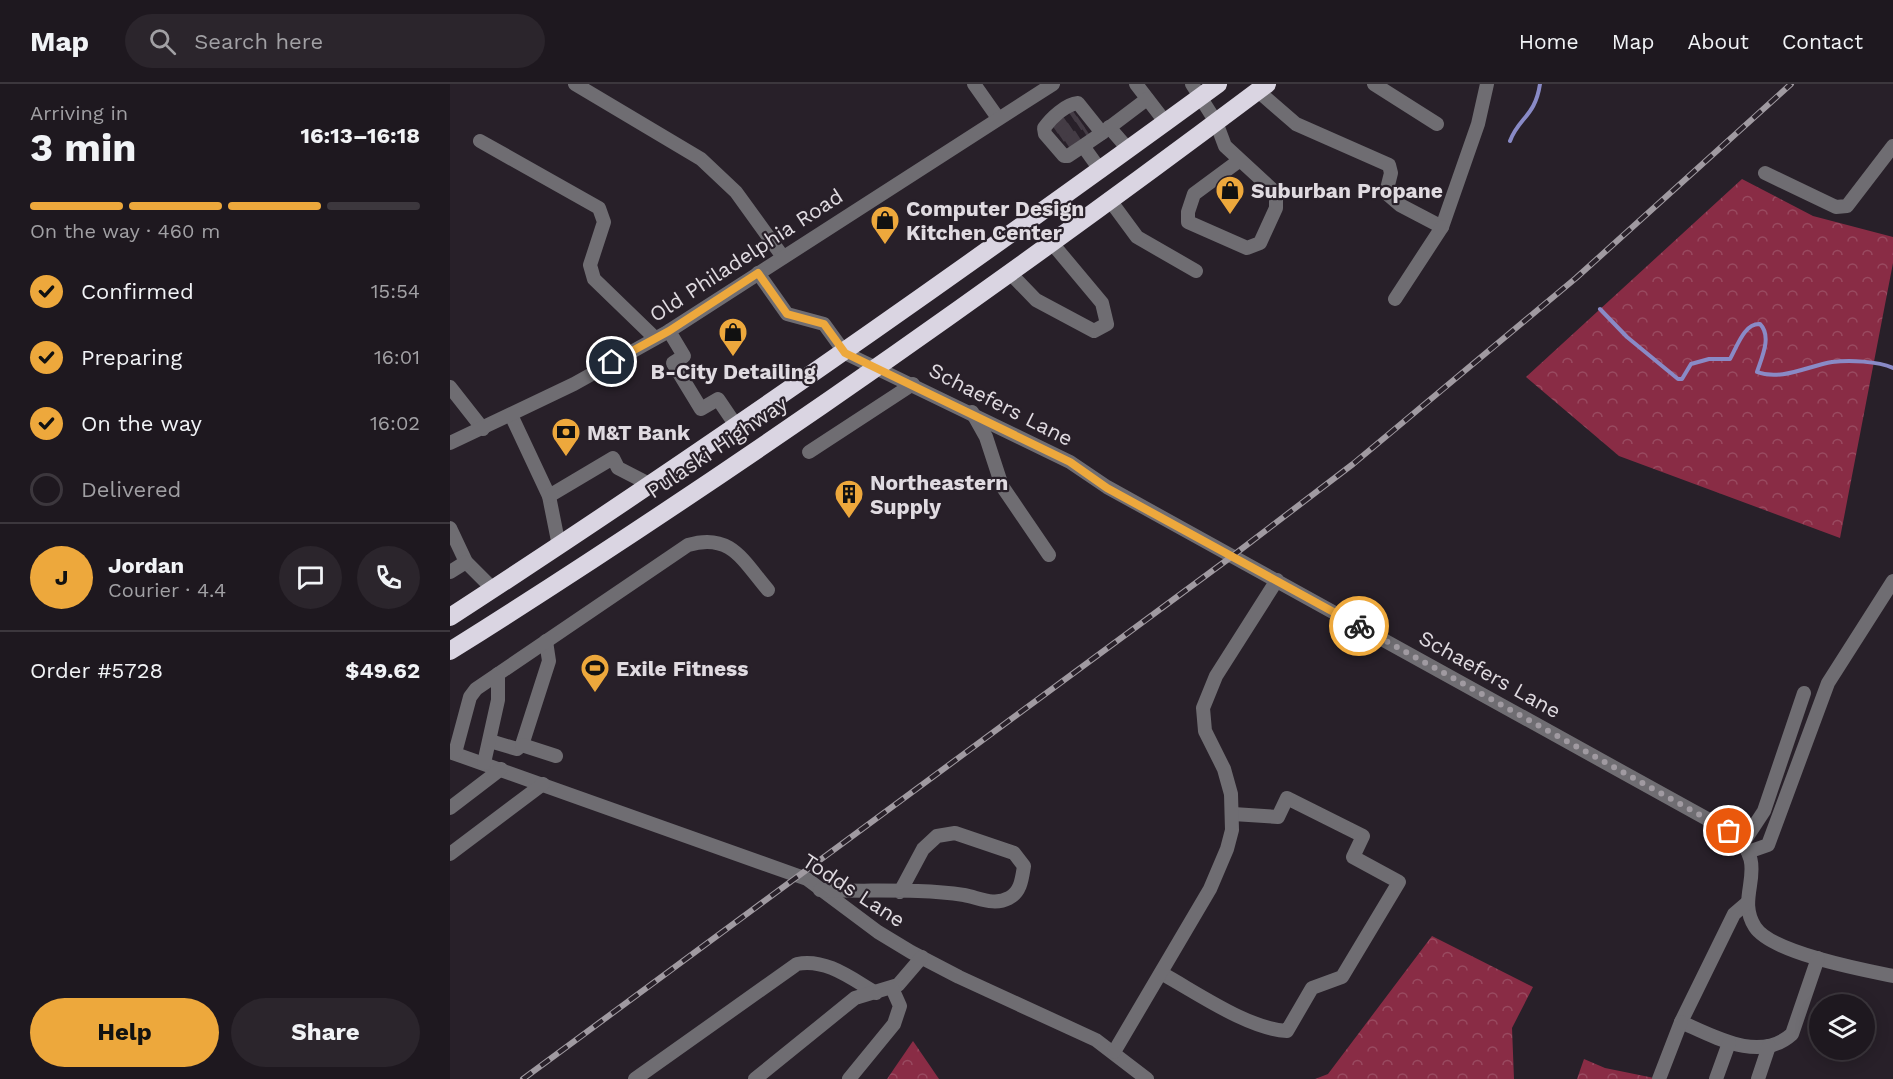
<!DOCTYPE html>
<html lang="en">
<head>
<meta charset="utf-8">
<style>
  body { margin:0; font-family:"Work Sans",sans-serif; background:#2b252c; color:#f1f3f6; height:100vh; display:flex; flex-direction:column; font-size:22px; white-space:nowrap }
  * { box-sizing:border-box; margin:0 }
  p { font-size:20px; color:#a1a0a4 }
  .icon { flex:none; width:33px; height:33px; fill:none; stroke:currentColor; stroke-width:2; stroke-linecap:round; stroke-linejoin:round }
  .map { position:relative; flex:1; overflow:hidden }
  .panel { display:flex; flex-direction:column; background:#1e181f; width:450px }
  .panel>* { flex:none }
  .buttons { position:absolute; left:1359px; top:910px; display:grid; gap:12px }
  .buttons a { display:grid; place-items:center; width:66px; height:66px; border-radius:50%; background:#1e181f; box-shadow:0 3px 15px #0003,0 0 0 2px #3c373d; font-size:30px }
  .pin { position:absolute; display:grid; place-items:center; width:51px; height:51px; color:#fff; margin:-26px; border:3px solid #fff; border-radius:50%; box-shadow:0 2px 6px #0007 }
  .courier { position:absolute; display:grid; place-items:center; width:60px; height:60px; margin:-30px; border:4px solid #eda83c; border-radius:50%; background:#fff; color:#222; box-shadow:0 2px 8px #0007 }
  .summary em { font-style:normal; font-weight:700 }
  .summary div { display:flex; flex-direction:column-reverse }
  .summary { display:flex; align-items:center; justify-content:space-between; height:102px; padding:0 30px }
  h1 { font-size:39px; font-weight:700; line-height:45px }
  .bar { display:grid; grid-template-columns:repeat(4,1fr); gap:9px 6px; align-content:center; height:72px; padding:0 30px }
  .bar i { height:8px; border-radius:4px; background:#3c373d }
  .bar .current { background:#eda83c }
  .bar p { grid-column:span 4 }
  .line { display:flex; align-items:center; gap:15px; padding:0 30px; border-top:2px solid #3c373d }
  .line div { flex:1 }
  .round { display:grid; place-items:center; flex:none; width:63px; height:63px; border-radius:32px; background:#2b252c }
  ol { padding:0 30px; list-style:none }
  li { display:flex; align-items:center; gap:18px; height:66px }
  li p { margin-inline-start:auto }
  li .icon { padding:6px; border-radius:50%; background:#eda83c; color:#111; stroke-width:4 }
  li:last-child { color:#a1a0a4 }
  li i { width:33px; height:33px; border:3px solid #3c373d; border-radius:50% }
  .button { display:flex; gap:12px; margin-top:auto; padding:12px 30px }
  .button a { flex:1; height:69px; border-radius:36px; background:#eda83c; color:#111; font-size:24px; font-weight:700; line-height:69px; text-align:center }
  .button a+a { background:#2b252c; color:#f1f3f6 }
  header { display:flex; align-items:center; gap:36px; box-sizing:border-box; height:84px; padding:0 30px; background:#1e181f; border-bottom:2px solid #3c373d }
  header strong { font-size:28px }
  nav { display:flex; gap:33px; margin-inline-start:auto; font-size:21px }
  .search { width:420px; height:54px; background:#2b252c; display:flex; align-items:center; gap:15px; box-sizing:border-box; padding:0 21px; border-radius:33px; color:#a1a0a4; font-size:22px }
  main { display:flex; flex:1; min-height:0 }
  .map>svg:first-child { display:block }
  .forest { fill:url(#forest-crowns) }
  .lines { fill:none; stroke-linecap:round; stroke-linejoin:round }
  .stream { stroke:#898ac6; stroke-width:4 }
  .minor-tunnel { stroke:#443c45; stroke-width:14; stroke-dasharray:14 7; stroke-linecap:butt }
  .minor { stroke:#6f6d72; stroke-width:14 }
  .highway { stroke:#dad5e2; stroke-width:18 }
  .rail-casing { stroke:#a09aa1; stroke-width:6 }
  .rail { stroke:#282029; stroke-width:4; stroke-dasharray:11; stroke-linecap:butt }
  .done { stroke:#a09aa1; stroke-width:6; stroke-dasharray:0 10.8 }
  .route { stroke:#eda83c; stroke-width:8 }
  .labels { text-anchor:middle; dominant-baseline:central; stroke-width:4.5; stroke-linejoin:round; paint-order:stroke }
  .poi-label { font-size:21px; font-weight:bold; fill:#e0dbe1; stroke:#282029; text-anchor:start }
  .street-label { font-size:21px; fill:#e0dbe1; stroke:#282029 }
</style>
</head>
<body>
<header>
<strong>Map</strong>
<div class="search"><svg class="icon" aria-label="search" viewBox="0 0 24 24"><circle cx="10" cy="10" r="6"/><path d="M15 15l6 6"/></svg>Search here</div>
<nav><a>Home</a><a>Map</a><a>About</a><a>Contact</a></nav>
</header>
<main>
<section class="panel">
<div class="summary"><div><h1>3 min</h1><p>Arriving in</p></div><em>16:13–16:18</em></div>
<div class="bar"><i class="current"></i><i class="current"></i><i class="current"></i><i></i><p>On the way · 460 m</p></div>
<ol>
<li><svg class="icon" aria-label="check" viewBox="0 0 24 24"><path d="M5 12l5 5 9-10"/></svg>Confirmed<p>15:54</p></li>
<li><svg class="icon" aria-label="check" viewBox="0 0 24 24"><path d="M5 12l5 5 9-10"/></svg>Preparing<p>16:01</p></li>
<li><svg class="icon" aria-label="check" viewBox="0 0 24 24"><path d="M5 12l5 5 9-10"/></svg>On the way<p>16:02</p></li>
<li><i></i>Delivered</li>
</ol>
<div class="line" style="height:108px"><b class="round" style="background:#eda83c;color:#111">J</b><div><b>Jordan</b><p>Courier · 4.4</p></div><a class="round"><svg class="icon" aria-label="chat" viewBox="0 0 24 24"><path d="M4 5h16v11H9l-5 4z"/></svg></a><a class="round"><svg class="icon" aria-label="phone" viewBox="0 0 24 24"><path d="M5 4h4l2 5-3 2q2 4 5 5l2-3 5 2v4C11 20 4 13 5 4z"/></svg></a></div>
<div class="line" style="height:78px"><div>Order #5728</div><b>$49.62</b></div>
<div class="button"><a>Help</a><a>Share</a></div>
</section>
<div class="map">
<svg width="1443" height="995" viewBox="0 0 1443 995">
  <defs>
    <pattern id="forest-crowns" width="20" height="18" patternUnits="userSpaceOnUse" patternTransform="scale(1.5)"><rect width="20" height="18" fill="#892c45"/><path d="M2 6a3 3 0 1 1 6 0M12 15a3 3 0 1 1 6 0" fill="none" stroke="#994a60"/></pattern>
  </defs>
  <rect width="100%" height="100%" fill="#282029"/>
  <g class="forest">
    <polygon points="1292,95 1363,132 1443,153 1443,179 1390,454 1169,372 1076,293"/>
    <polygon points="982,852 1083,903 1062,944 1064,995 865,995 878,990"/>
    <polygon points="463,957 489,995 437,995"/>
    <polygon points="1134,975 1155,984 1209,995 1127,995"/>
  </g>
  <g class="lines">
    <g class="stream">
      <path d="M1060,57C1069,33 1085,33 1090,0"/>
      <path d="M1150,225L1177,253L1228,295H1232L1241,280L1259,275H1280C1287,263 1294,239 1310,240C1322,252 1312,273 1307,288C1331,297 1358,282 1382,278C1399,276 1428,277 1443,284"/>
    </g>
    <g class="minor-tunnel">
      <polyline points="604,44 625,30"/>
      <polyline points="610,52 631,38"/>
      <polyline points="617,60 637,47"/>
    </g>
    <g class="minor">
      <polyline points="125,0 251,75 286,108 333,173"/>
      <polyline points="524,0 548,34"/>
      <polyline points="686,0 716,39"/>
      <polyline points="742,0 766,38 775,62 826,109 826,124 810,159 797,164 738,138 738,128 744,110 790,76"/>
      <polyline points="924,0 987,40"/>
      <polyline points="808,7 846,40 939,81 941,89 936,109 950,121 992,143 1028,40 1037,0"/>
      <polyline points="659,43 679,66"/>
      <polyline points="652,49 697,15"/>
      <polyline points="30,57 149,124 154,138 140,181 144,195 205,254"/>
      <path d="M633,62L652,49L628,19C616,20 601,34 594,44L595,50L614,72H618L633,62L651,87"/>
      <polyline points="1315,89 1386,123 1397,122 1443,62"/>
      <polyline points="659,115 687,153 746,187"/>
      <polyline points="559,188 586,216 644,247 657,240 652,219 601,158"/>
      <path d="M308,189L337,230L374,240L395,269L620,378L657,403L1279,747C1325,781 1283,809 1305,843C1322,869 1413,886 1443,892"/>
      <polyline points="945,215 992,143"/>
      <polyline points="219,247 234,272 223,279 251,325 268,315 287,343"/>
      <polyline points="0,303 33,345"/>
      <polyline points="522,328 536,353 552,402 599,471"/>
      <polyline points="61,331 99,412 109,462"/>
      <polyline points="0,359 124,300 219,247 603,0"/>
      <polyline points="359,368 463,300"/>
      <polyline points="99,412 163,374 168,384 201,401"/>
      <polyline points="0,444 16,478 43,505"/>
      <polyline points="0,488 16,478"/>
      <polyline points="40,657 67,665 72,661 99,577 96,557"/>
      <polyline points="72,661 106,672"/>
      <polyline points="0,668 357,795 428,848 461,868 509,893 646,956 697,995"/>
      <path d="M5,669L20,613L26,605L238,461C281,448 293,477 318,506"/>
      <polyline points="34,679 48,616 48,590"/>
      <polyline points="0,724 51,685"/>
      <polyline points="1293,759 1314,727 1354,609"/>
      <polyline points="1298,768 1318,761 1378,599 1443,497"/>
      <polyline points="0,770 93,700"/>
      <path d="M370,806C418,808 467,804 514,811C530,814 544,822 559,814C571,808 572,794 574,782L564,769L505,749L487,752L473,765L450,808"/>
      <path d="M1298,818L1284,830L1231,938C1265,953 1310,979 1342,950L1368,874"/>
      <path d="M711,889C746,908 798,945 837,947L862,904L892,893L949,798L903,773L913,752L837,714L828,733L783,730"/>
      <polyline points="664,968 760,805 777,765 782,746 781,710 774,685 755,647 753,624 766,592 827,496"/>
      <path d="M185,995L347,880C376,874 402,895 426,909"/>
      <polyline points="305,995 405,914 448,901 472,873"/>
      <polyline points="399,995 444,940 450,922 442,904"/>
      <polyline points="1209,995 1231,938"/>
      <polyline points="1266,995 1279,959"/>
      <polyline points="1308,995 1319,962"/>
    </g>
    <g class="highway">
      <path d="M0,533C262,363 516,184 768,0"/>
      <path d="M0,567C280,391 552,199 817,0"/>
    </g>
    <g class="rail-casing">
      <polyline id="rail" points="73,995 781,473 903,380 1126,194 1341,0"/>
    </g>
    <use href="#rail" class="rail"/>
  </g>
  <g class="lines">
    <polyline class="done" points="909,542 1279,747"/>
    <polyline class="route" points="162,278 219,247 308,189 337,230 374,240 395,269 620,378 657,404 909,542"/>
  </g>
  <defs>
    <g id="shop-pin" transform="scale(1.5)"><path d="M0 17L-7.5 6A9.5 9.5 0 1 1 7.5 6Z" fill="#eda83c" stroke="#282029"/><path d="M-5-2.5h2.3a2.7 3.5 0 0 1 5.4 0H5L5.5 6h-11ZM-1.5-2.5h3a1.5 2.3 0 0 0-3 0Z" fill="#111"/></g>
    <g id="bank-pin" transform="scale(1.5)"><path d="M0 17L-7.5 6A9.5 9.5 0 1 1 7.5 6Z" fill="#eda83c" stroke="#282029"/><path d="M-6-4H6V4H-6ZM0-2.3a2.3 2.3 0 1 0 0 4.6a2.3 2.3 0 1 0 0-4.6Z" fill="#111"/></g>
    <g id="building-pin" transform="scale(1.5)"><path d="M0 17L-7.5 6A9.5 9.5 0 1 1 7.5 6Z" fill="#eda83c" stroke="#282029"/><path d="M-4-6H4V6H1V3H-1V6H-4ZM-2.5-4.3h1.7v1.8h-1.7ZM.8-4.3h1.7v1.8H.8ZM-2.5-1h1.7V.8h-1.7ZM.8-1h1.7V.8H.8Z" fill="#111"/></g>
    <g id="stadium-pin" transform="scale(1.5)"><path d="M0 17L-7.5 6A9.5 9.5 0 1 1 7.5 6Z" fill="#eda83c" stroke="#282029"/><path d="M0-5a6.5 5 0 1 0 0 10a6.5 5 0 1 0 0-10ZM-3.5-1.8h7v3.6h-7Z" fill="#111"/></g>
  </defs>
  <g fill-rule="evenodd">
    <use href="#shop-pin" x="780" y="106"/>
    <use href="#shop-pin" x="435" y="136"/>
    <use href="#shop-pin" x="283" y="248"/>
    <use href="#bank-pin" x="116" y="348"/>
    <use href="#building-pin" x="399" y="410"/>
    <use href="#stadium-pin" x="145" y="584"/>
  </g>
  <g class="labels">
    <g class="poi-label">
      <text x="801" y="106">Suburban Propane</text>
      <text x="456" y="124">Computer Design<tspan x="456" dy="24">Kitchen Center</tspan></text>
      <text x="283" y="287" text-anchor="middle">B-City Detailing</text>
      <text x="137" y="348">M&amp;T Bank</text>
      <text x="420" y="398">Northeastern<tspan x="420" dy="24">Supply</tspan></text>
      <text x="166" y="584">Exile Fitness</text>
    </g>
    <g class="street-label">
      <text transform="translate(296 171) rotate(-33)">Old Philadelphia Road</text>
      <text transform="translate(551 320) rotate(27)">Schaefers Lane</text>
      <text transform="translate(267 363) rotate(-34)">Pulaski Highway</text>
      <text transform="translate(1040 590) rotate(29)">Schaefers Lane</text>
      <text transform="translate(404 806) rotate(33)">Todds Lane</text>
    </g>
  </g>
</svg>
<div class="buttons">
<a><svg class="icon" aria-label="layers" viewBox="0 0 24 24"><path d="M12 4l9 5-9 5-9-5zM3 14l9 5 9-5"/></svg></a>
</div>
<div class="pin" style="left:1279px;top:747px;background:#ea580c"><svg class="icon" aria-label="bag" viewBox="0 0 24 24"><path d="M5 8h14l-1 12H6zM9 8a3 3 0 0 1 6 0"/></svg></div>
<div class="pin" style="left:162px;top:278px;background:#1f2937"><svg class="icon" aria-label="home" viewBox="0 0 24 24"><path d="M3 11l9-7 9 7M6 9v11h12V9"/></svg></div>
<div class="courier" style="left:909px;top:542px"><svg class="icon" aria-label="bike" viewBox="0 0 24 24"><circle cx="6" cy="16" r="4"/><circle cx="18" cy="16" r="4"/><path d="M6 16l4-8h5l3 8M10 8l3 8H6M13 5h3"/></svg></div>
</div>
</main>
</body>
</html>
